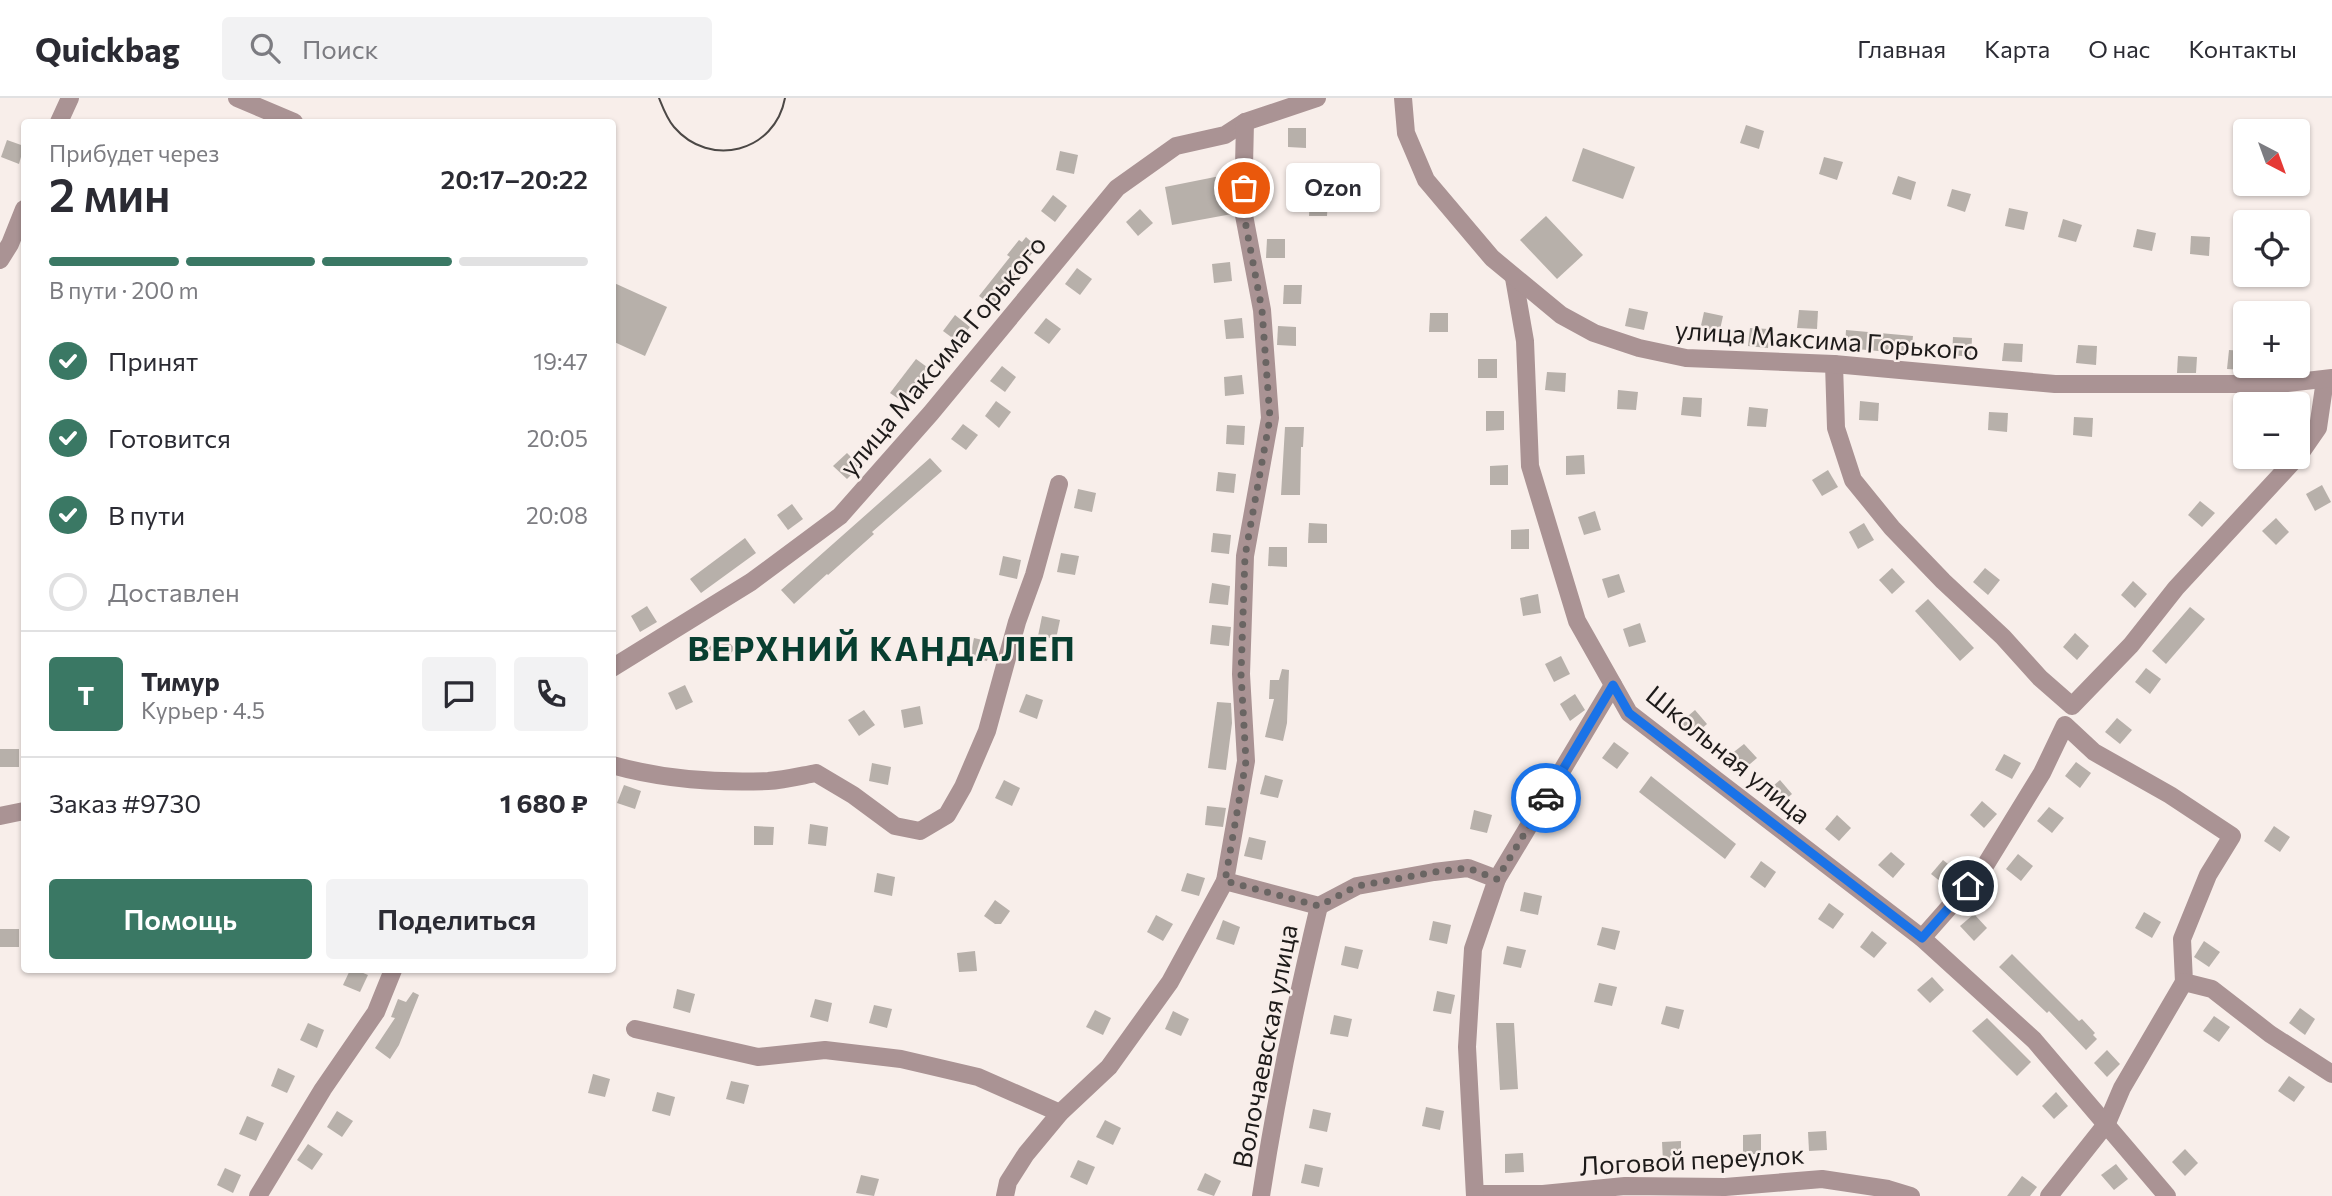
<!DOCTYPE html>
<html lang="ru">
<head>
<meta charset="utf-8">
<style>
  body { margin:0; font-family:Commissioner,sans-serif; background:#f2f2f3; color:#2b2b33; height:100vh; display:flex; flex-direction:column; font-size:26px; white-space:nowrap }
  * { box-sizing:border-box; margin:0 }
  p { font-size:23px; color:#7c7c81 }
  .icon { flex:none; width:38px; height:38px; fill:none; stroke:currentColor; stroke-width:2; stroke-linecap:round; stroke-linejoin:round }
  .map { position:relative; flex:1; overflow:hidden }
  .sheet { position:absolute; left:21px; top:21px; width:595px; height:854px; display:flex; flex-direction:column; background:#fff; border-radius:7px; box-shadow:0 2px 5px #0004 }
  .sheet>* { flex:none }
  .needle { width:46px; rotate:139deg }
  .controls { position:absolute; left:2233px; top:21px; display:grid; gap:14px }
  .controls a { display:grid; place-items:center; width:77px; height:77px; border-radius:7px; background:#fff; box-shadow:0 2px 5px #0004; font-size:35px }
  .pin { position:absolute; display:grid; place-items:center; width:60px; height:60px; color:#fff; margin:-30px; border:4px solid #fff; border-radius:50%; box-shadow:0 2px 7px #0007 }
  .courier { position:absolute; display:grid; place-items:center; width:70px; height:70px; margin:-35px; border:5px solid #1a73e8; border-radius:50%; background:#fff; color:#222; box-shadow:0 2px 9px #0007 }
  .bubble { position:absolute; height:49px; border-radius:7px; background:#fff; box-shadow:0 2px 5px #0004; font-size:23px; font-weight:600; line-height:49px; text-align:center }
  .summary em { font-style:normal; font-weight:600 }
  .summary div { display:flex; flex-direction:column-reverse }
  .summary { display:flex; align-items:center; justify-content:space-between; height:119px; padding:0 28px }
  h1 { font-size:46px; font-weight:600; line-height:52px }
  .bar { display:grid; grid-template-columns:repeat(4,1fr); gap:10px 7px; align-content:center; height:84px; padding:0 28px }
  .bar i { height:9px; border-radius:5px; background:#e1e1e2 }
  .bar .current { background:#3a7864 }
  .bar p { grid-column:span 4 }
  .line { display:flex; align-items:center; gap:18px; padding:0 28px; border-top:2px solid #e1e1e2 }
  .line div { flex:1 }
  .round { display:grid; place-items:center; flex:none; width:74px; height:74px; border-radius:7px; background:#f2f2f3 }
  ol { padding:0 28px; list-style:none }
  li { display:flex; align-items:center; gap:21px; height:77px }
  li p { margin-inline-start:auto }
  li .icon { padding:7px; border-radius:50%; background:#3a7864; color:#fff; stroke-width:4 }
  li:last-child { color:#7c7c81 }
  li i { width:38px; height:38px; border:4px solid #e1e1e2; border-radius:50% }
  .action { display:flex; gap:14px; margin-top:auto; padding:14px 28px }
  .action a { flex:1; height:80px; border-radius:7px; background:#3a7864; color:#fff; font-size:28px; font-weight:600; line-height:80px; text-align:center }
  .action a+a { background:#f2f2f3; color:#2b2b33 }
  header { display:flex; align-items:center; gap:42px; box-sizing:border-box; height:98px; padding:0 35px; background:#fff; border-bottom:2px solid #e1e1e2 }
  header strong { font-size:33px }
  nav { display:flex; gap:38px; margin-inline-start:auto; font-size:24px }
  .search { width:490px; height:63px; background:#f2f2f3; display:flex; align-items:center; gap:18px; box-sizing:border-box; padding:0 24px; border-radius:7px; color:#7c7c81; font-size:26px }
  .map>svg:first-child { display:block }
  .building { fill:#b7b0aa }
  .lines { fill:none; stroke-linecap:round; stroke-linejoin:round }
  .minor { stroke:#aa9394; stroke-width:18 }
  .tertiary { stroke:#aa9394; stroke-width:18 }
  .tram { stroke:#4c4846; stroke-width:2 }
  .done { stroke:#6a6563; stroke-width:7; stroke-dasharray:0 12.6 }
  .route { stroke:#1a73e8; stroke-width:9 }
  .labels { text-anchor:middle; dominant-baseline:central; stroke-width:5; stroke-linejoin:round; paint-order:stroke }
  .street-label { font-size:26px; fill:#1e1b1a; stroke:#f8eeea }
  .district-label { font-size:33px; font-weight:bold; letter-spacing:2px; fill:#083e30; stroke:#f8eeea }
</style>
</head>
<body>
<header>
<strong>Quickbag</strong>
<div class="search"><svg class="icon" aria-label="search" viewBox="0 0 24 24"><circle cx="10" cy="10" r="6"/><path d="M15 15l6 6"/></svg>Поиск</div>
<nav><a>Главная</a><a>Карта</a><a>О нас</a><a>Контакты</a></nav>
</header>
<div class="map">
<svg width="2332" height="1098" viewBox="0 0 2332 1098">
  <rect width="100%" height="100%" fill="#f8eeea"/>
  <g class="building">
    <polygon points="1746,27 1764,33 1759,51 1740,45"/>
    <polygon points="1288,30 1306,30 1306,50 1288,49"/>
    <polygon points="7,42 24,48 19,66 1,59"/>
    <polygon points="1583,50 1635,69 1623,101 1572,83"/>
    <polygon points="1060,53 1078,57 1074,76 1056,72"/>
    <polygon points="1824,59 1843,64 1837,82 1819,76"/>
    <polygon points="1230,76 1232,116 1172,127 1165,89"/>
    <polygon points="1898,78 1916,84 1911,102 1892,96"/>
    <polygon points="1952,91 1971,96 1965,114 1947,108"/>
    <polygon points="1053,97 1067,108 1055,124 1041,113"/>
    <polygon points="1310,99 1328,99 1327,118 1309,118"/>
    <polygon points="2009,110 2028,114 2024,132 2005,128"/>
    <polygon points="1140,111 1153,125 1138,138 1126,124"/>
    <polygon points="1546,118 1583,157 1557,181 1520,142"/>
    <polygon points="2063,121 2082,127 2076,144 2058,139"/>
    <polygon points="2137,131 2156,135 2152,153 2133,149"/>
    <polygon points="2191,138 2210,139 2209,158 2190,156"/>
    <polygon points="1026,139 1037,149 1003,192 1006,194 994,209 979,198 1010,159 1007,157 1019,142 1022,144"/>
    <polygon points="1267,141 1285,141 1285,160 1266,160"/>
    <polygon points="1230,164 1232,183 1214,185 1212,166"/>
    <polygon points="1077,170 1092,181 1080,197 1065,186"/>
    <polygon points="612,184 667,209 645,258 612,243"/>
    <polygon points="1284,187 1302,187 1301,206 1283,206"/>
    <polygon points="1629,210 1648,214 1644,232 1625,228"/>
    <polygon points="1799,212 1818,213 1817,231 1797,230"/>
    <polygon points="1704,214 1723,218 1719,236 1700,232"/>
    <polygon points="1430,215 1448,215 1448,234 1429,234"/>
    <polygon points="955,217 970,229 958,244 943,233"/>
    <polygon points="1046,220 1061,231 1049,246 1034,235"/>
    <polygon points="1242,220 1244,240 1226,241 1224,222"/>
    <polygon points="1278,228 1296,229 1296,248 1277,247"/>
    <polygon points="1750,230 1769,231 1768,250 1748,248"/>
    <polygon points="1846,232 1913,238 1911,256 1845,250"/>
    <polygon points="1953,239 1972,240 1971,259 1952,257"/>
    <polygon points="2004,245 2023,246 2022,264 2002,263"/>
    <polygon points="2078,247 2097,248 2096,267 2076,265"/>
    <polygon points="2229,252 2245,253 2245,272 2227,271"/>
    <polygon points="2178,258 2197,259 2196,275 2177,275"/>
    <polygon points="916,261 931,272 903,304 890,295"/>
    <rect x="1478" y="261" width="19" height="19"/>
    <polygon points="1002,268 1016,279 1005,294 990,283"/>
    <polygon points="1547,274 1566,275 1565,294 1545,292"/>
    <polygon points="1242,277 1244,296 1225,298 1224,279"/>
    <polygon points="1618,292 1638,294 1636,312 1617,311"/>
    <polygon points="1683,299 1702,300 1701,319 1681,317"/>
    <polygon points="996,303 1011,314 999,330 985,318"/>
    <polygon points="1860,303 1879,305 1878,323 1859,322"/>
    <polygon points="1749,309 1768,311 1766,329 1747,328"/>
    <polygon points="1486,313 1504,313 1504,332 1486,333"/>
    <polygon points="1989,314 2008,315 2007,334 1988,332"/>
    <polygon points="2074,319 2093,320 2092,339 2073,337"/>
    <polygon points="963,326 978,337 966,352 951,341"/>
    <polygon points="1227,327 1245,328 1244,347 1226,346"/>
    <polygon points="1285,329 1304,329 1303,349 1301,349 1300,397 1281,397"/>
    <polygon points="847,355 860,368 847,381 833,368"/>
    <polygon points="1584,357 1585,376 1566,377 1566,358"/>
    <polygon points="930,360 942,373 872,434 874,436 828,477 827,476 794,506 781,492"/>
    <polygon points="1508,367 1508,387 1490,387 1490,368"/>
    <polygon points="1828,372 1838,389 1822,398 1812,382"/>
    <polygon points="1218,374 1236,376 1234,395 1216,393"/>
    <polygon points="2322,387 2331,404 2315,413 2306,396"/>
    <polygon points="1078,391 1096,395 1092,414 1074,410"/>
    <polygon points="2200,403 2215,415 2202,429 2188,417"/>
    <polygon points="792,406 803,421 788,432 777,417"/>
    <polygon points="1595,413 1601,432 1584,437 1578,419"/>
    <polygon points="2276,420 2289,434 2276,447 2262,433"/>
    <polygon points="1309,425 1327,426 1327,445 1308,445"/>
    <polygon points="1864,425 1874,442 1858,451 1849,434"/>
    <polygon points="1529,431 1529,451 1511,451 1511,432"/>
    <polygon points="1213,435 1231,437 1229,456 1211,454"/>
    <polygon points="745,440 756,455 701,495 690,481"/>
    <polygon points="1269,449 1287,449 1287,469 1268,468"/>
    <polygon points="1061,455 1079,458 1075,477 1057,474"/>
    <polygon points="1003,458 1021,462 1017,481 999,477"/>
    <polygon points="1892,470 1905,484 1892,496 1879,482"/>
    <polygon points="1985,470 2000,482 1988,497 1973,484"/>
    <polygon points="1619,476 1625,494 1608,500 1602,481"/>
    <polygon points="2133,483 2147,496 2135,510 2121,497"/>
    <polygon points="1212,485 1230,488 1228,507 1209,505"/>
    <polygon points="1538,496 1541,515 1523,518 1520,500"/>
    <polygon points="1928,501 1974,550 1960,563 1915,513"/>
    <polygon points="647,508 657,524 640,534 631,518"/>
    <polygon points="2190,509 2205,521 2166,566 2152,553"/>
    <polygon points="1042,518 1060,522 1056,541 1038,538"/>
    <polygon points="1640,525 1646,544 1629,549 1623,531"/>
    <polygon points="1212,527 1231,529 1229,548 1210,546"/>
    <polygon points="2075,535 2089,548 2077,562 2063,549"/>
    <polygon points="723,537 735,551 721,564 708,550"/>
    <polygon points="974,540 991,544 987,563 970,559"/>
    <polygon points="1561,558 1570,576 1554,584 1545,566"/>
    <polygon points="2146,570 2161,581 2150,596 2135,584"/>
    <polygon points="1282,571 1289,572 1287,625 1283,643 1265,639 1274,601 1269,601 1270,582 1279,582"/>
    <polygon points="685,587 693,604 676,612 668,595"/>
    <polygon points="1026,596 1043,602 1037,621 1019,614"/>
    <polygon points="1575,596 1585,612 1570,623 1560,606"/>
    <polygon points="1217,604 1231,605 1232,625 1226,672 1208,670"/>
    <polygon points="920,608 923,626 904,630 901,612"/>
    <polygon points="864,612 875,627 859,638 848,622"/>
    <polygon points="1695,612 1707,626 1693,638 1681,624"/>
    <polygon points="2117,620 2132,632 2120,646 2105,634"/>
    <polygon points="1614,644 1629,655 1617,671 1602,660"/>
    <polygon points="1744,646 1757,660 1743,672 1730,657"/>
    <rect x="0" y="651" width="19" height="18"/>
    <polygon points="2004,656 2021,665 2012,681 1995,672"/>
    <polygon points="2076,664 2091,675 2080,690 2065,678"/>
    <polygon points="872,665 891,669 888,687 869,683"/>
    <polygon points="1265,677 1283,682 1278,700 1260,696"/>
    <polygon points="1651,678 1736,746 1725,761 1639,694"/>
    <polygon points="1004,682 1020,690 1012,708 995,700"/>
    <polygon points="1780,682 1792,696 1778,708 1766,694"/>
    <polygon points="624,687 641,693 635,711 617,705"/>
    <polygon points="1982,703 1997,716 1984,730 1970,717"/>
    <polygon points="1207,708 1226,710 1223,729 1205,727"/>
    <polygon points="2049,709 2064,720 2052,735 2037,723"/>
    <polygon points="1474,712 1492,717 1487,735 1470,731"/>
    <polygon points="1837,717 1851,730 1839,743 1825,731"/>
    <polygon points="810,726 828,729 826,748 808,746"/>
    <polygon points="754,728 774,729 773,747 754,747"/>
    <polygon points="2274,728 2290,739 2280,754 2264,743"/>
    <polygon points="1249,739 1266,743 1262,762 1244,758"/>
    <polygon points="1891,754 1905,766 1893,780 1878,767"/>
    <polygon points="2018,756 2033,768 2021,783 2006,771"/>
    <polygon points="1943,762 1958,774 1946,788 1931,776"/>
    <polygon points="1761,763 1776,774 1765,790 1750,779"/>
    <polygon points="877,775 895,779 892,798 874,794"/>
    <polygon points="1187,775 1205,780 1199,798 1181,793"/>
    <polygon points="1524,794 1542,798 1538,817 1520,813"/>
    <polygon points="995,802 1010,813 1001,826 995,826 984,818"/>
    <polygon points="1829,805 1844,816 1833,831 1818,821"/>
    <polygon points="2144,814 2161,824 2152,840 2135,830"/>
    <polygon points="1974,816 1987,830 1974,843 1960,828"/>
    <polygon points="1156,817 1173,826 1163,843 1147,834"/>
    <polygon points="1223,822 1240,829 1234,847 1216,841"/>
    <polygon points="1433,823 1451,827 1447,846 1429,842"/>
    <polygon points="1602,829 1620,833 1615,852 1597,847"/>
    <rect x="0" y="831" width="19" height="18"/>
    <polygon points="1872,833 1887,845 1874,860 1860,849"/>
    <polygon points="2204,843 2220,854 2209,869 2194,859"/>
    <polygon points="1345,848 1363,852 1358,871 1341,867"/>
    <polygon points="1507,848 1526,852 1521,870 1503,866"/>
    <polygon points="975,853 977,873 959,874 957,855"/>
    <polygon points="2012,856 2079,923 2082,921 2095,935 2093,937 2097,941 2086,952 2049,913 2047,915 1999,869"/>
    <polygon points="350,872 356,872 368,877 360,894 343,887"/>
    <polygon points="1932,879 1944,892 1930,905 1917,892"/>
    <polygon points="1599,885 1617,889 1612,908 1594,904"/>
    <polygon points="677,891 695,896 690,915 673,910"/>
    <polygon points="1437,893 1455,897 1451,916 1433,913"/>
    <polygon points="413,894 419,897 399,947 390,961 375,950 395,920 391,919 398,901 406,904"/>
    <polygon points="815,901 832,905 828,924 810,919"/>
    <polygon points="874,907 892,911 887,930 869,925"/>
    <polygon points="1666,908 1684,912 1679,931 1661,926"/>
    <polygon points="2300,910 2315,921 2305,937 2289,925"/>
    <polygon points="1095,912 1111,920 1103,937 1086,929"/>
    <polygon points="1173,913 1189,921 1181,938 1165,931"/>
    <polygon points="1334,917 1352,921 1348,939 1330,936"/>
    <polygon points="2214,918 2230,929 2219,944 2203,933"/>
    <polygon points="1987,920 2031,964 2017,978 1972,933"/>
    <polygon points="308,925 324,932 317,950 300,942"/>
    <polygon points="1496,925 1514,925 1518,991 1500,992"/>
    <polygon points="2107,952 2120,966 2107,979 2094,965"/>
    <polygon points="278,970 295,978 287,995 271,988"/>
    <polygon points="593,976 610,981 605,999 588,995"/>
    <polygon points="2289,978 2305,989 2294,1004 2278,993"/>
    <polygon points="731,983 749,987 744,1006 726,1001"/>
    <polygon points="657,994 675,999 670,1018 652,1013"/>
    <polygon points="2056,994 2068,1008 2054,1021 2042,1008"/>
    <polygon points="1426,1009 1444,1013 1440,1032 1422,1028"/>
    <polygon points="1313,1011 1331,1015 1327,1034 1309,1030"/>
    <polygon points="337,1013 353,1023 342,1039 327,1029"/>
    <polygon points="247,1018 264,1025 256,1043 239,1036"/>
    <polygon points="1105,1022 1121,1030 1113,1047 1096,1039"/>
    <polygon points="1826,1033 1827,1052 1809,1053 1808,1034"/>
    <polygon points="1761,1036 1761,1056 1743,1056 1743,1037"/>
    <polygon points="1681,1043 1681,1062 1663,1063 1662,1044"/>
    <polygon points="308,1046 323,1056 312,1072 297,1062"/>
    <polygon points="2185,1051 2198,1065 2185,1078 2172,1064"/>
    <polygon points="1523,1055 1524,1074 1505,1075 1505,1056"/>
    <polygon points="1078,1062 1095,1069 1087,1087 1070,1079"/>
    <polygon points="1305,1066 1323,1070 1319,1089 1301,1085"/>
    <polygon points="2116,1066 2128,1081 2114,1092 2101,1077"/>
    <polygon points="225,1070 241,1077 233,1095 217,1087"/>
    <polygon points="1205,1075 1221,1083 1214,1098 1197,1092"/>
    <polygon points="861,1077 879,1081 874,1098 856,1095"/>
    <polygon points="2022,1078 2037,1089 2030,1098 2007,1098"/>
  </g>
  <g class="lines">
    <g class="minor">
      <polyline points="237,0 294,24"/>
      <polyline points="59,24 70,0"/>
      <polyline points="0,162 10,146 24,111"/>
      <polyline points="1514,180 1525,243 1530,368 1577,523 1629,615 1922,840 2034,942 2167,1098"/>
      <polyline points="1834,266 1836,330 1853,382 1892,430 1943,483 2003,539 2040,580 2072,608 2131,547 2176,490 2300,356 2318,330 2325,282"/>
      <polyline points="612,570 751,484 840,418 931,315 1117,90 1176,48 1225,37 1245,24 1317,0"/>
      <path d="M612,667C662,681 717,685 768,683C784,682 800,678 816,675L853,697L895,728L920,733L947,717L963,689L987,633L1017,524L1034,477L1059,386"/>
      <polyline points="0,718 24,713"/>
      <polyline points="1225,783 1319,808 1357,788 1434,774 1468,770 1497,781"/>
      <polyline points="1922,840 1983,771 2042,675 2065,627 2094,654 2170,697 2232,738 2208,777 2182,841 2184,884 2212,891 2270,936 2332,976"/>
      <polyline points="635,931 758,959 825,952 901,961 978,979 1060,1015"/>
      <polyline points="1475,1096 1543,1096 1625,1088 1725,1089 1822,1081 1888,1091 1911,1098"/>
      <polyline points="258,1098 323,991 376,914 393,872"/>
      <polyline points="1005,1098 1008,1084 1026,1056 1060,1015 1109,969 1170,884 1225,783 1246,663 1241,576 1245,458 1270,320 1262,212 1243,112 1245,24"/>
      <path d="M1261,1098C1276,1000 1296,904 1319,808"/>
      <polyline points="1475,1098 1467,949 1473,851 1497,781 1613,587"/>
      <polyline points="2049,1098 2107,1025 2122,990 2184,884"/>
    </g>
    <polyline class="tertiary" points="1403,0 1406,35 1426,82 1492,160 1561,217 1594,235 1639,250 1686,260 1834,266 2055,286 2279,286 2332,280"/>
    <path class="tram" d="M659,0C663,10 667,21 674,29C710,71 775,54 785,0"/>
  </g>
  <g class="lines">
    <polyline class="done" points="1244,90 1243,112 1262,212 1270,320 1245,458 1241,576 1246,663 1225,783 1319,808 1357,788 1434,774 1468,770 1497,781 1546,700"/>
    <polyline class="route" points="1546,700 1613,587 1629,615 1922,840 1968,788"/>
  </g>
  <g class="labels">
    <g class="street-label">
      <text transform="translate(1827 241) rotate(4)">улица Максима Горького</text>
      <text transform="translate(942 257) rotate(-50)">улица Максима Горького</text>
      <text transform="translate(1729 656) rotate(39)">Школьная улица</text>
      <text transform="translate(1264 948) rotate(-79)">Волочаевская улица</text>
      <text transform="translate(1692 1061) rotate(-3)">Логовой переулок</text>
    </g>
    <g class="district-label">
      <text x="882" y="549">ВЕРХНИЙ КАНДАЛЕП</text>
    </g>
  </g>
</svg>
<div class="controls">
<a><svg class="needle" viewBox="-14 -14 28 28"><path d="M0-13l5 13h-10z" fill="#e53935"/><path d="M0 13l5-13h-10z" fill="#7c7c81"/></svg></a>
<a><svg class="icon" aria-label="locate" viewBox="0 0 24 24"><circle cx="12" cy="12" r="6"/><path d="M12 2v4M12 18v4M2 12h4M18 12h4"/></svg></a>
<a>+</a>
<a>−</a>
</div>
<div class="pin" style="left:1244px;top:90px;background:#ea580c"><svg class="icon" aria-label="bag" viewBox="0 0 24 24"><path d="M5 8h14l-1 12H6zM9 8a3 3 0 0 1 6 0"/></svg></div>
<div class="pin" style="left:1968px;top:788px;background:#1f2937"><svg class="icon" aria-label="home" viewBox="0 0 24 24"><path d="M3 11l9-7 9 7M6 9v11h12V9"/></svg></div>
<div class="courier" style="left:1546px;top:700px"><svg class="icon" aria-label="car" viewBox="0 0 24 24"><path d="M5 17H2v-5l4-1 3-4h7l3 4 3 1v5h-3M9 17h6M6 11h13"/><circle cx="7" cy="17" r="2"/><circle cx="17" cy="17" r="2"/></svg></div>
<div class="bubble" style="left:1286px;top:65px;width:94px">Ozon</div>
<section class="sheet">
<div class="summary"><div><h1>2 мин</h1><p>Прибудет через</p></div><em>20:17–20:22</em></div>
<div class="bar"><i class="current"></i><i class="current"></i><i class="current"></i><i></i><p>В пути · 200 m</p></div>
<ol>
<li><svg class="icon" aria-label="check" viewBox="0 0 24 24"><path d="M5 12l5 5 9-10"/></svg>Принят<p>19:47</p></li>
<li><svg class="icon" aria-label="check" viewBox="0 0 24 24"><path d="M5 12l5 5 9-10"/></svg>Готовится<p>20:05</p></li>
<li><svg class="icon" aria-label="check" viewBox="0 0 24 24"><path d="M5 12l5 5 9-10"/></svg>В пути<p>20:08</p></li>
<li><i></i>Доставлен</li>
</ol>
<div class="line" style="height:126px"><b class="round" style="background:#3a7864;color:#fff">Т</b><div><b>Тимур</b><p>Курьер · 4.5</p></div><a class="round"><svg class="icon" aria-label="chat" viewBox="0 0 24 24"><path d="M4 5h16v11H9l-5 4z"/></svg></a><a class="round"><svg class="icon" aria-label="phone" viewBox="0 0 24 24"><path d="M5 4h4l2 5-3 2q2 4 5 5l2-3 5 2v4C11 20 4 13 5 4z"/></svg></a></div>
<div class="line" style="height:91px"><div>Заказ #9730</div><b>1 680 ₽</b></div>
<div class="action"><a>Помощь</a><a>Поделиться</a></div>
</section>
</div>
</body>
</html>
